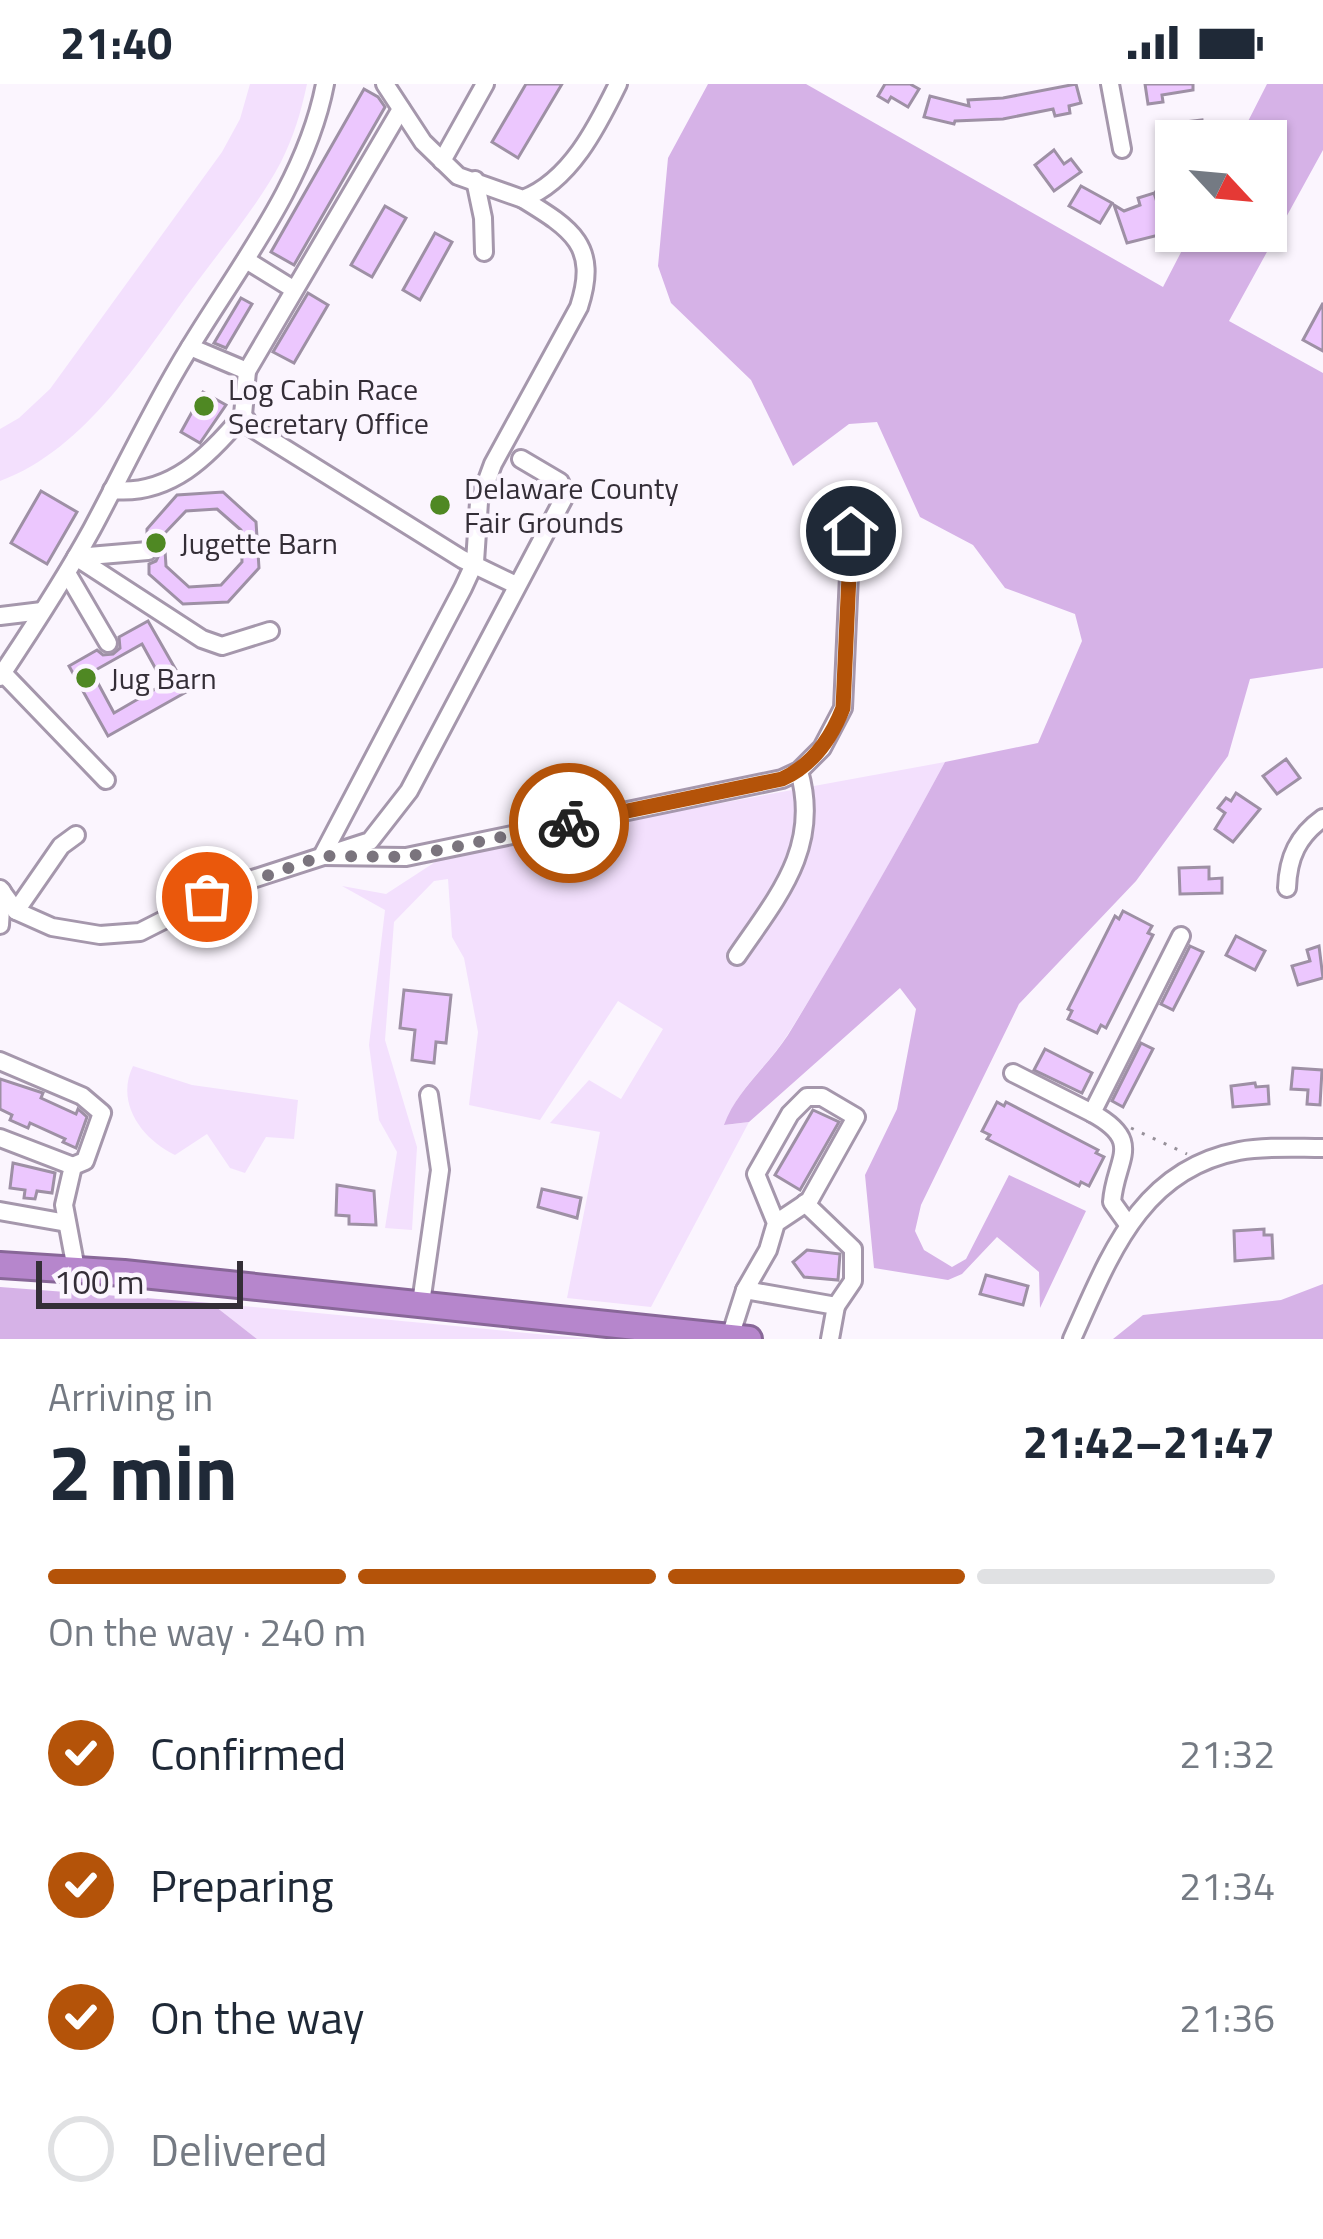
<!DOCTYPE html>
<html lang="en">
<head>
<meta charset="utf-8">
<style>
  body { margin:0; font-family:"Titillium Web",sans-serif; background:#f6f6f7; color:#1f2937; height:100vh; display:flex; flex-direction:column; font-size:45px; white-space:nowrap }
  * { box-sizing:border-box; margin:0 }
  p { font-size:39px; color:#747a83 }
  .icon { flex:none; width:66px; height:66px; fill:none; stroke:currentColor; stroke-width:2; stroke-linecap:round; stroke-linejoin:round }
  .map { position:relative; height:1255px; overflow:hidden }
  .panel { display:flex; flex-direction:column; background:#fff; flex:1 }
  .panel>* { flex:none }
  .needle { width:78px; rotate:116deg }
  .controls { position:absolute; left:1155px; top:36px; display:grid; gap:24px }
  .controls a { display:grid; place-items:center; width:132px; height:132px; border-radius:0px; background:#fff; box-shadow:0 3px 9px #0004; font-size:60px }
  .scale { position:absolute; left:36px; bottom:30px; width:207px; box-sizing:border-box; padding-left:12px; border:6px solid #342e37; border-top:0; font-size:33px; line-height:42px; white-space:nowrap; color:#342e37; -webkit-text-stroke:9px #fbf5fe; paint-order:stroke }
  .pin { position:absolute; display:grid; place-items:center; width:102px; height:102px; color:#fff; margin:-51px; border:6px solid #fff; border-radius:50%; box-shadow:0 3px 12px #0007 }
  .courier { position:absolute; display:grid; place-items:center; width:120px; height:120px; margin:-60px; border:9px solid #b45309; border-radius:50%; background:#fff; color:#222; box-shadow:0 3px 15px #0007 }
  .overview em { font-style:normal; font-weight:700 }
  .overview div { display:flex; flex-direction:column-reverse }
  .overview { display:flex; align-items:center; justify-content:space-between; height:204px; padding:0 48px }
  h1 { font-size:78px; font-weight:700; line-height:90px }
  .bar { display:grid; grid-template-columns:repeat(4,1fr); gap:18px 12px; align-content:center; height:144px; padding:0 48px }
  .bar i { height:15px; border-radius:9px; background:#e0e1e3 }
  .bar .active { background:#b45309 }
  .bar p { grid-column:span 4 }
  ol { padding:0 48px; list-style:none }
  li { display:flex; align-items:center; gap:36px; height:132px }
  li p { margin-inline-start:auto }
  li .icon { padding:12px; border-radius:50%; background:#b45309; color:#fff; stroke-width:4 }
  li:last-child { color:#747a83 }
  li i { width:66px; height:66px; border:6px solid #e0e1e3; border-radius:50% }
  .status { display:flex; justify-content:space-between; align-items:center; height:84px; padding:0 60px; background:#fff; direction:ltr }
  .status svg { height:33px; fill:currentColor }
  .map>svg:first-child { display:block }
  .green { fill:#f3e0fd }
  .forest { fill:#d6b2e7 }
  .building { fill:#ecc7fe; stroke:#9e90a5; stroke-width:3; fill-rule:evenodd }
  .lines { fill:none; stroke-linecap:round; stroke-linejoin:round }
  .minor-casing { stroke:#a597ac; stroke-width:22 }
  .highway-casing { stroke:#886798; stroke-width:30 }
  .path { stroke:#969099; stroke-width:3; stroke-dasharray:3 9; stroke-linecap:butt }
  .minor { stroke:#fff; stroke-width:16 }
  .highway { stroke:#b686cc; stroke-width:24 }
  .done { stroke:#7a747d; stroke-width:12; stroke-dasharray:0 21.6 }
  .route { stroke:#b45309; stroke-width:15 }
  .poi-dot { fill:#4f8823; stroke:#fbf5fe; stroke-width:4.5 }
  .labels { text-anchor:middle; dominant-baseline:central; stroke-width:9; stroke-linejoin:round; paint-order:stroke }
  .poi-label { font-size:30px; fill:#342e37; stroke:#fbf5fe; text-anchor:start }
</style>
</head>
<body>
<div class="status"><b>21:40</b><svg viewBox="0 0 49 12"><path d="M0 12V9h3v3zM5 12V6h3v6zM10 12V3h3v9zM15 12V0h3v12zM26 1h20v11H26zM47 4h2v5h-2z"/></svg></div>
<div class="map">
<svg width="1323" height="1255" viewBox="0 0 1323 1255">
  <rect width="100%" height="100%" fill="#fbf5fe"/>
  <g class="green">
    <path d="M250,0H307C301,28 294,52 281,78C258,121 226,159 197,198C144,269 87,365 0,397V345L19,334L50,305L222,68L240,35Z"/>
    <path d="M945,678C895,771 844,861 788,950C769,981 736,1006 725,1041L749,1038L651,1223L567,1214L600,1048L550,1039L589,996L621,1015L663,945L618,917L540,1036L469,1021L478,948L464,874L452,853L448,795L434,797L394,838L385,956L417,1063L412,1146L385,1144L397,1068L379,1036L369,961L385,826L342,802L386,810L449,769Z"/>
    <path d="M133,982L192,1001L298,1016L294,1055L266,1053L245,1089L230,1084L207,1050L175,1071C142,1055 115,1019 133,982Z"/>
    <polygon points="211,1219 591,1255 257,1255"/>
  </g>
  <g class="forest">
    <path d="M708,0H806L1163,203L1192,147H1266V57H1238L1267,0H1323V66L1229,237L1323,289V584L1250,595L1228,672L1136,797L1019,920L921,1121L915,1147L924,1166L952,1183L966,1175L1009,1091L1086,1127L1040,1224L1039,1188L997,1153L962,1190L948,1196L874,1184L865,1091L897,1025L916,925L900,904L749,1038L724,1041C736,1007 768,982 788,951C843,861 895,771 945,678L1038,659L1082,557L1075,530L1005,504L973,461L920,433L877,338L849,340L793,382L751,296L671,219L658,182L668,74Z"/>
    <polygon points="1323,1200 1323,1255 1113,1255 1143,1231 1281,1216"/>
    <polygon points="0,1203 211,1219 257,1255 0,1255"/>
  </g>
  <g class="building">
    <polygon points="526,0 562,0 518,74 492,58"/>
    <polygon points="885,0 910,0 919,5 908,23 891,13 888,18 878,12"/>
    <polygon points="1076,0 1081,19 1069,22 1070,29 1055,32 1053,25 1003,35 955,37 954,40 924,33 930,12 969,22 968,16 1003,14"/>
    <polygon points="1145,0 1193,0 1193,6 1162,11 1163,18 1148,20"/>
    <polygon points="364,5 378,13 385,23 294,181 271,168"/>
    <polygon points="1202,36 1204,57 1177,57 1176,39"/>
    <polygon points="1054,66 1064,80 1071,75 1081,88 1054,107 1035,81"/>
    <polygon points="1176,68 1176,117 1156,107"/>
    <polygon points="1081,102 1112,119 1100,139 1069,122"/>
    <polygon points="1154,109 1167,149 1127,159 1114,121 1124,127 1140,121 1138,114"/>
    <polygon points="385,122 406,134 372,193 351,181"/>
    <polygon points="435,149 452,158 420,216 403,206"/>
    <polygon points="308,209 328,221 294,279 273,268"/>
    <polygon points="241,214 252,220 226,264 214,259"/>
    <polygon points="1323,219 1323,267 1303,256"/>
    <polygon points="203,308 226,321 200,359 181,348"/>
    <polygon points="41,407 77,428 47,480 11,459"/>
    <path d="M223,408L256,438L259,484L228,518L183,520L149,490V480L156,477L161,467L158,459L147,454V445L177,411ZM217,425L241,446L242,478L221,501L189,503L166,482L164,450L186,427Z"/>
    <path d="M148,537L188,607L108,652L69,582L97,566L103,571L113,570L120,564L119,553ZM142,560L164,600L114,629L92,588Z"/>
    <polygon points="1286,675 1300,694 1277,710 1263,692"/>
    <polygon points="1236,709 1260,725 1233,758 1215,745 1225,729 1218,724 1226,714 1231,717"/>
    <polygon points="1209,783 1209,795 1222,794 1222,809 1180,810 1179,784"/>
    <polygon points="1123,827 1152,842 1148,849 1153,851 1106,944 1101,941 1097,949 1068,935 1072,927 1068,925 1115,832 1119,835"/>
    <polygon points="1236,852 1265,867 1255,886 1226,871"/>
    <polygon points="1190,862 1203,868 1173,926 1161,920"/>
    <polygon points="1319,862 1323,894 1298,901 1292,882 1310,877 1307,866"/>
    <polygon points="404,906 451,911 446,959 436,958 434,979 412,976 415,946 400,944"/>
    <polygon points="1141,959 1153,965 1123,1023 1112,1017"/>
    <polygon points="1045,965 1092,989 1082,1009 1034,986"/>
    <polygon points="1293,984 1322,986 1320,1021 1307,1020 1308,1006 1291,1005"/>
    <polygon points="0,995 43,1009 41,1014 76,1030 78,1025 87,1033 76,1064 63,1058 65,1055 30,1039 28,1044 10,1036 12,1031 0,1025"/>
    <polygon points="1255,999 1256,1003 1268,1002 1269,1020 1233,1023 1231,1002"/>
    <polygon points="997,1018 1004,1022 1006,1018 1098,1066 1096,1069 1104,1073 1089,1102 1081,1098 1079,1102 987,1055 990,1051 982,1047"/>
    <polygon points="813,1026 839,1038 800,1106 775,1091"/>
    <polygon points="13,1079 55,1089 52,1109 37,1107 35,1115 24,1114 25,1106 10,1104"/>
    <polygon points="337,1101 374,1107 376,1141 349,1140 349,1132 336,1131"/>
    <polygon points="542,1105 581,1114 577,1134 538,1123"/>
    <polygon points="1264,1145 1264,1151 1272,1151 1273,1174 1235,1177 1234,1147"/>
    <polygon points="807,1166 840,1170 838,1196 804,1193 793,1178"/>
    <polygon points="986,1191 1028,1202 1023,1221 980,1210"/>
  </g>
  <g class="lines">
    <g class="minor-casing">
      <g id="minor">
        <path d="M385,0L423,58L458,92L523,115C570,97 597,43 618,0"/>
        <polyline points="1110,0 1122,65"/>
        <polyline points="442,77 485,0"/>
        <polyline points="475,96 483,134 484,168"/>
        <path d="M523,115C572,145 599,162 579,223L493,380L479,418L475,478L463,504L322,772L406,773L782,695L799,687L822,664L843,624L851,447"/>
        <polyline points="246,176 293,205"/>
        <polyline points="190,263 247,287 243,331 252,344 462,475 516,501"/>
        <polyline points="247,287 401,25"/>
        <path d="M112,406C170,412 209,372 243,331"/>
        <polyline points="76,473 202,555 222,562 270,547"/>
        <polyline points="77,473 148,467"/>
        <polyline points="67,489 108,559"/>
        <polyline points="0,532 42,527"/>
        <polyline points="3,589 106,696"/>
        <path d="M0,593C32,545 64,496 92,445C121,391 147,336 178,283C230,193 305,104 325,0"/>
        <path d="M1287,804C1288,773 1298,752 1323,734"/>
        <polyline points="0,805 16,827 52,843 100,851 140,848 231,802 370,757 409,707 565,412 560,398 521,375"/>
        <polyline points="16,827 61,762 76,751"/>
        <polyline points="0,841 2,807"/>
        <path d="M737,872C778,812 821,763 799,687"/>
        <polyline points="0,977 82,1012 102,1029 85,1077 73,1082"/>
        <polyline points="1013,989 1092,1029"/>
        <polyline points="0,1054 73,1082 64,1121 76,1185"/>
        <polyline points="805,1119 853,1165 853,1197 836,1222"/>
        <polyline points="0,1127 67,1139"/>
        <path d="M1127,1139L1112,1118C1115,1075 1145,1058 1092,1029L1181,852"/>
        <polyline points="745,1206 768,1166 776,1139 756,1090 790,1030 807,1013 822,1013 856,1033 809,1117 776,1139"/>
        <polyline points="421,1219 440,1086 429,1011"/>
        <polyline points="730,1253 745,1206 836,1222 830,1255"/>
        <path d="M1072,1255C1109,1174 1139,1086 1239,1067C1266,1062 1295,1064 1323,1064"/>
      </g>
    </g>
    <g class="highway-casing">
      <polyline id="highway" points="0,1181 124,1189 749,1255"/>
    </g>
    <polyline class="path" points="1131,1044 1187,1070"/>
    <use href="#minor" class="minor"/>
    <use href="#highway" class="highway"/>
  </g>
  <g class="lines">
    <polyline class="done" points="207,813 322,772 406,773 569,739"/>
    <path class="route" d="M569,739L782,695C813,681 831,655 843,624L851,447"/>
  </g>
  <g class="poi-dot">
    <circle cx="204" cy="322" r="12"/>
    <circle cx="440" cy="421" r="12"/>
    <circle cx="156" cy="459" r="12"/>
    <circle cx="86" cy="594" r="12"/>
  </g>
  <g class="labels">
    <g class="poi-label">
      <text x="228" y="305">Log Cabin Race<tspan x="228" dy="34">Secretary Office</tspan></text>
      <text x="464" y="404">Delaware County<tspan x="464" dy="34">Fair Grounds</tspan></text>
      <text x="180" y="459">Jugette Barn</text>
      <text x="110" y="594">Jug Barn</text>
    </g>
  </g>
</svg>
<div class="controls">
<a><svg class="needle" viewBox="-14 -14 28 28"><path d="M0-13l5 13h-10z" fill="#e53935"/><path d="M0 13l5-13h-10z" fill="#747a83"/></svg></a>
</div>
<div class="scale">100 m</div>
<div class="pin" style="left:207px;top:813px;background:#ea580c"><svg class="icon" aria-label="bag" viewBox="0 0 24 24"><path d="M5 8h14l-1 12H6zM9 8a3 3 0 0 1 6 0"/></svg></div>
<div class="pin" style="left:851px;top:447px;background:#1f2937"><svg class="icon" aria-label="home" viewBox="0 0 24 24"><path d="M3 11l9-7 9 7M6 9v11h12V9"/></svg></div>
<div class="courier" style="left:569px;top:739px"><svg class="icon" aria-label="bike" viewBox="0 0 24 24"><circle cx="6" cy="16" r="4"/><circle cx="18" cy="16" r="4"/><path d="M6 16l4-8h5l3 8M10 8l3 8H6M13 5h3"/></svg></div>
</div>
<section class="panel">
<div class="overview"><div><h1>2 min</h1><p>Arriving in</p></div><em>21:42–21:47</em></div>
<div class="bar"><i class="active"></i><i class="active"></i><i class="active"></i><i></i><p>On the way · 240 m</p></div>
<ol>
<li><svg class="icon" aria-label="check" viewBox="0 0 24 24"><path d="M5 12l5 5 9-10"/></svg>Confirmed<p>21:32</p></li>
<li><svg class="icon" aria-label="check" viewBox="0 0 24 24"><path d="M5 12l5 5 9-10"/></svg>Preparing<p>21:34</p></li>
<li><svg class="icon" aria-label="check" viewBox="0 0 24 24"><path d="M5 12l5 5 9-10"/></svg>On the way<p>21:36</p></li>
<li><i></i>Delivered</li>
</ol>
</section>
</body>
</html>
